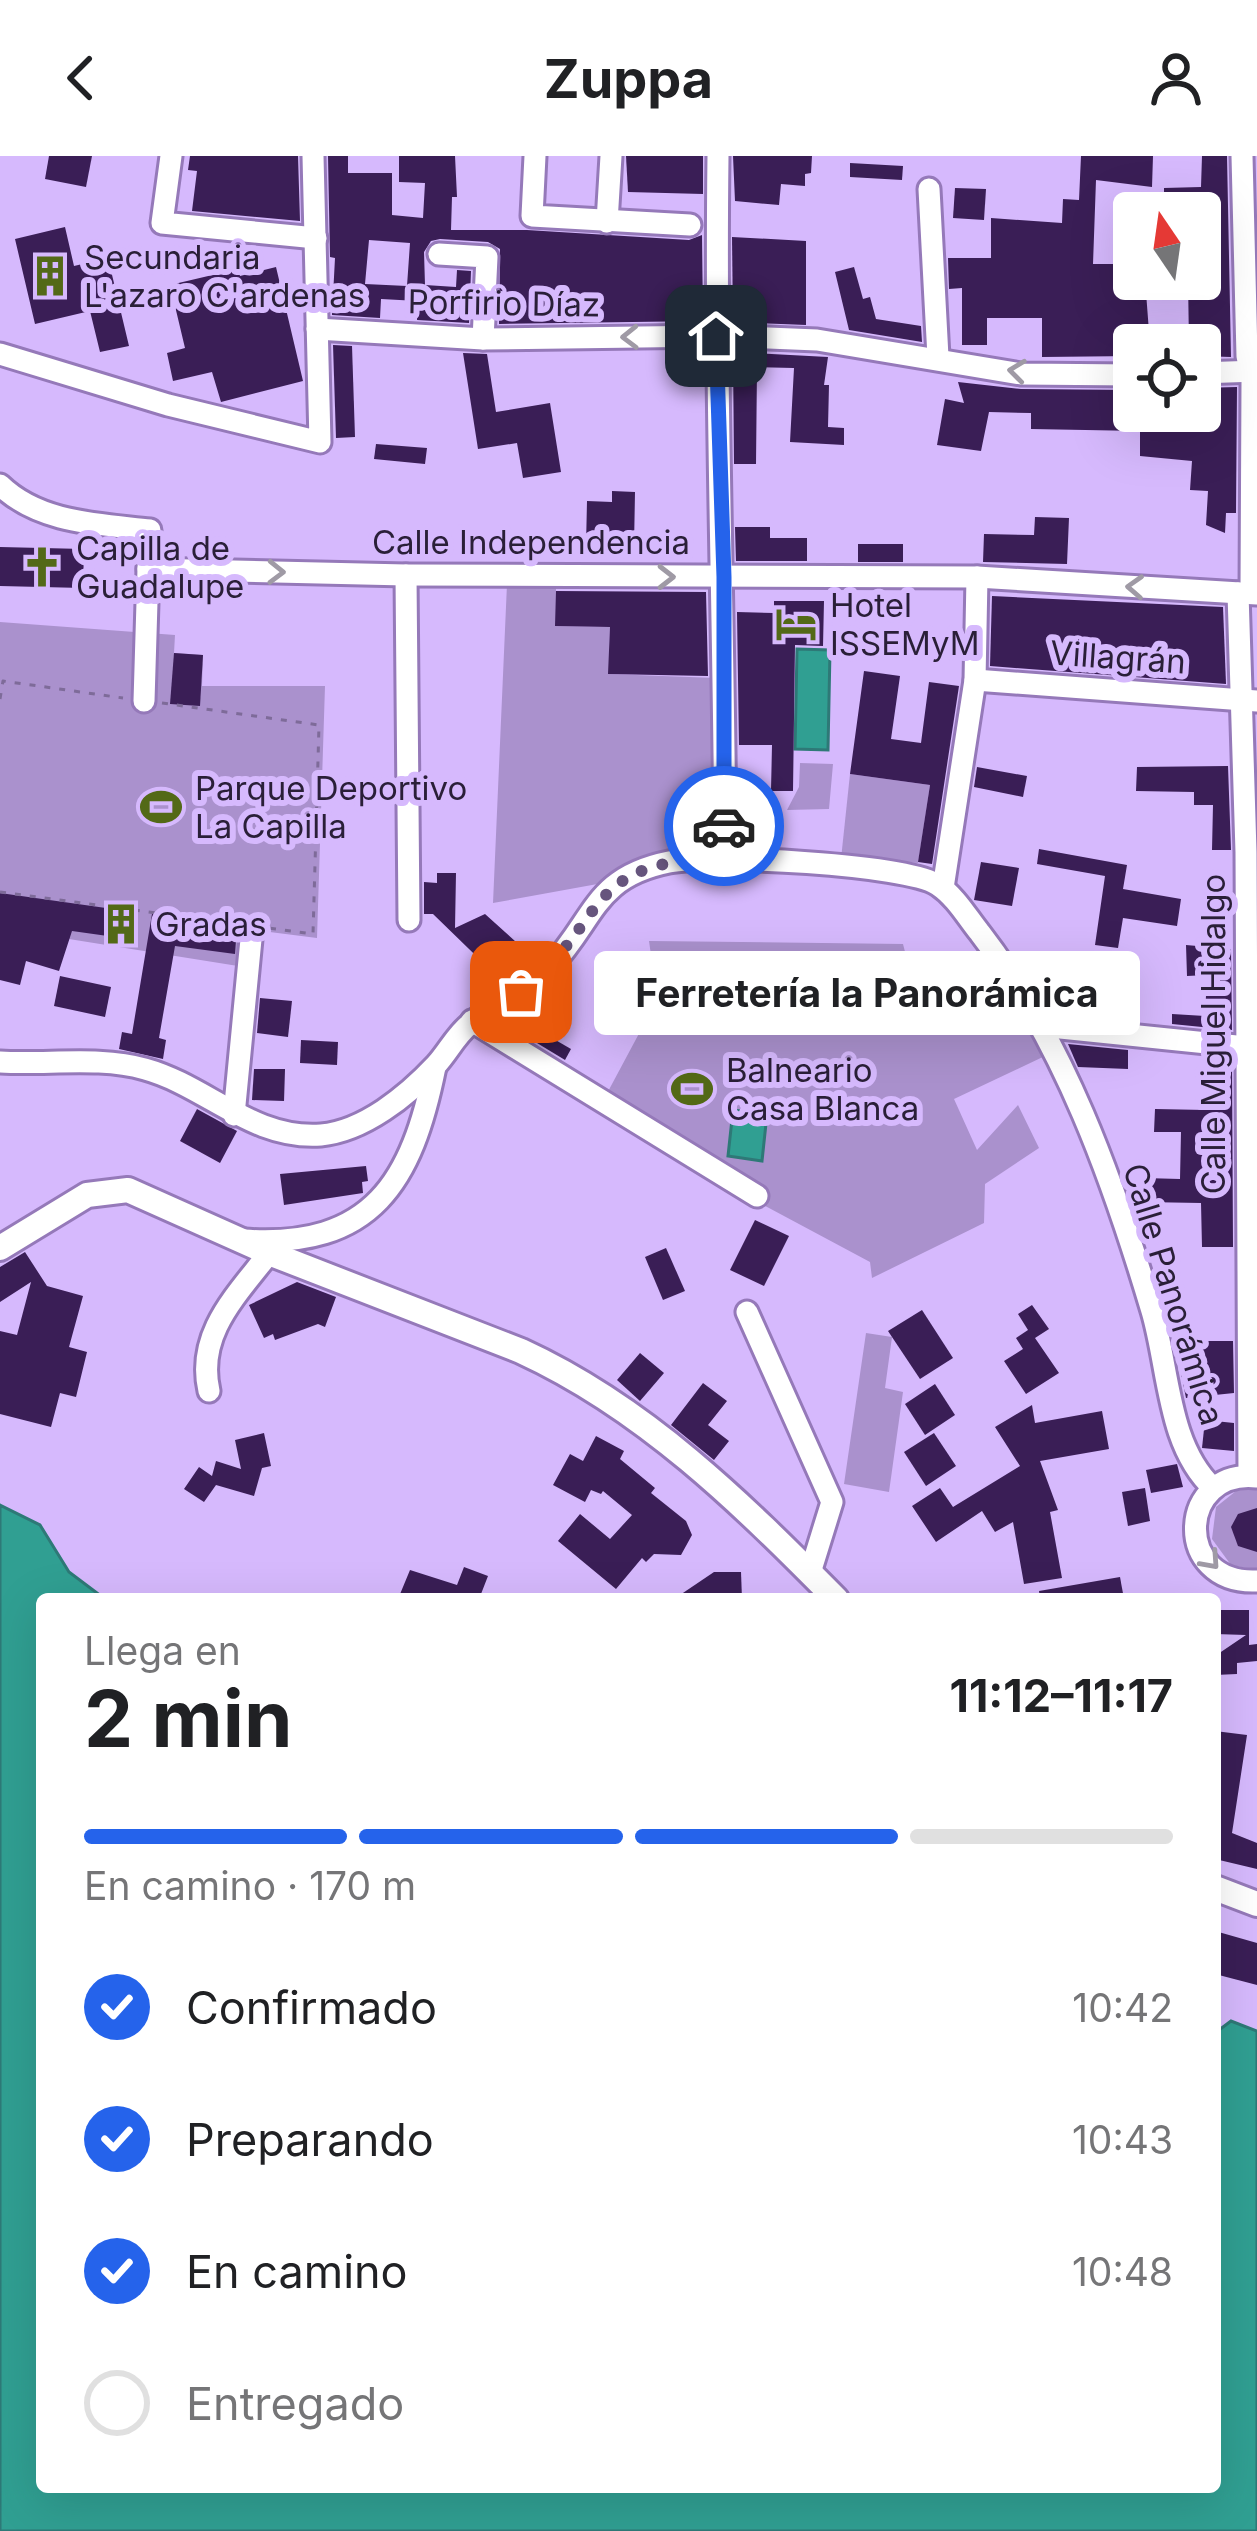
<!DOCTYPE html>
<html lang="es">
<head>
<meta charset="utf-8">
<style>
  body { margin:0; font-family:Inter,sans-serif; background:#f2f2f2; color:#202124; height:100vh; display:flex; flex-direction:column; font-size:45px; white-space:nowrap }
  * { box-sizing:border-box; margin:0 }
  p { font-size:39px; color:#757577 }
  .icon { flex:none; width:66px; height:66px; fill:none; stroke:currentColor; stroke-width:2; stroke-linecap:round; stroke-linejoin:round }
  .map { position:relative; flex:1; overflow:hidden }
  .side { position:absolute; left:36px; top:1437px; width:1185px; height:900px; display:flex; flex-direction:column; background:#fff; border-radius:12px; box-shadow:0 12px 48px #0002 }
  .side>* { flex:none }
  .needle { width:78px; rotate:347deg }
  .controls { position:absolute; left:1113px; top:36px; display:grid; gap:24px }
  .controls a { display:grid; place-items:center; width:108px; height:108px; border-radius:12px; background:#fff; box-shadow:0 12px 48px #0002; font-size:60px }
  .pin { position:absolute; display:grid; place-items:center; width:102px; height:102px; color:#fff; margin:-51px; border-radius:24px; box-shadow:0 6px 18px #0006 }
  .courier { position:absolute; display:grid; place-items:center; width:120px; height:120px; margin:-60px; border:9px solid #2563eb; border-radius:50%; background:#fff; color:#222; box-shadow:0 3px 15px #0007 }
  .bubble { position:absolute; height:84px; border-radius:12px; background:#fff; box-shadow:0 12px 48px #0002; font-size:39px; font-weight:700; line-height:84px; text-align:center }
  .headline em { font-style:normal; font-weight:700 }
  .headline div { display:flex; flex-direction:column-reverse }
  .headline { display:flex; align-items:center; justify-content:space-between; height:204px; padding:0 48px }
  h1 { font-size:78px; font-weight:700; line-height:90px }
  .bar { display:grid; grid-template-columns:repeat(4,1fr); gap:18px 12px; align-content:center; height:144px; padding:0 48px }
  .bar i { height:15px; border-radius:9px; background:#e0e0e0 }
  .bar .selected { background:#2563eb }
  .bar p { grid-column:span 4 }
  ol { padding:0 48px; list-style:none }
  li { display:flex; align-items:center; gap:36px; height:132px }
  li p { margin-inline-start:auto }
  li .icon { padding:12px; border-radius:50%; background:#2563eb; color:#fff; stroke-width:4 }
  li:last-child { color:#757577 }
  li i { width:66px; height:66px; border:6px solid #e0e0e0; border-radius:50% }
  header { display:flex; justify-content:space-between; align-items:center; height:156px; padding:0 48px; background:#fff; font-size:54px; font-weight:700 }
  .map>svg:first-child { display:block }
  .green { fill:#aa91cd }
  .water { fill:#309f92; stroke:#2e7977; stroke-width:3 }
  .building { fill:#3a1e56; fill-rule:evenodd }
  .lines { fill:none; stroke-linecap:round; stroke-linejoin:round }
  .minor-casing { stroke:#9579b9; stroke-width:27 }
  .major-casing { stroke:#9579b9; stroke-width:30 }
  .path { stroke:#7e6b99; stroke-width:3; stroke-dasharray:6 9; stroke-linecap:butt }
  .minor { stroke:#fff; stroke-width:21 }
  .major { stroke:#fff; stroke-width:24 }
  .oneway { stroke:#9f9aa5 }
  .done { stroke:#66557d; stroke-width:12; stroke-dasharray:0 21.6 }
  .route { stroke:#2563eb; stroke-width:15 }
  .labels { text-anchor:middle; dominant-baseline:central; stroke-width:12; stroke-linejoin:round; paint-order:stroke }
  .poi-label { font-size:33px; fill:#2a1f38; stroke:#d6b9fd; text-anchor:start }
  .street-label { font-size:33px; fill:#2a1f38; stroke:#d6b9fd }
</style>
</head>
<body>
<header><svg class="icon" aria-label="back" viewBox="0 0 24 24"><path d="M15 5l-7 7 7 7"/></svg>Zuppa<svg class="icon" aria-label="person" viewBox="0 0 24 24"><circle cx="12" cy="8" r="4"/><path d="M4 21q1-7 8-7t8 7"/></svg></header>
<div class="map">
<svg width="1257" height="2375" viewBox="0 0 1257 2375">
  <rect width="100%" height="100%" fill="#d6b9fd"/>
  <g class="green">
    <polygon points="507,428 556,429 556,470 610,471 609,518 716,522 716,692 674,697 603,727 493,747"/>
    <polygon points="0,466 175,479 174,497 203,499 202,530 325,530 317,782 246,773 238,810 0,772"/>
    <polygon points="800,607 833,608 829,653 787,654 799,631"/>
    <polygon points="850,618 930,629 918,707 841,703"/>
    <polygon points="649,785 903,788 913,827 945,826 982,876 1029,860 1047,899 954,943 977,994 1018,949 1039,992 985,1028 984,1067 872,1122 870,1106 737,1035 604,943 658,842 683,856 684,849 706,830 691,812 677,819 651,799"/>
    <polygon points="866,1177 892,1181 885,1232 903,1236 889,1336 844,1328"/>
    <polygon points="1241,1331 1257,1332 1257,1414 1231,1409 1212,1383 1216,1351"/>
  </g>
  <g class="water">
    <polygon points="797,493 830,494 828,594 795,593"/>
    <polygon points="733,954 767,958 762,1005 728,1000"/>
    <polygon points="0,1349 40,1369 69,1416 105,1443 42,1443 42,2331 1215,2331 1215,1877 1231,1865 1257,1875 1257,2375 0,2375"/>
  </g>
  <g class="building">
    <polygon points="49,0 92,0 86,31 45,23"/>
    <polygon points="190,0 298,0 300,65 192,55 197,15 188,14"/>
    <path d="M328,0H348V17H392V59L423,62L425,27L399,26V0H455L457,41H452L451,74H527L689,84L702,79L703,165L499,168L500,93L488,86L440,83L431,85L424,96L425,129L456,131L457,114L471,115L469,167L417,164L418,145L381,143L380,162L332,159L335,102L330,101ZM369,84L410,87L407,130L365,128Z"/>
    <polygon points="626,0 703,0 703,38 628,36"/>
    <polygon points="733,0 812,0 811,17 805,18 805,30 781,28 779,49 735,45"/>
    <polygon points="1081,0 1153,0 1152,31 1096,24 1093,108 1134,108 1134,123 1145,123 1150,189 1134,189 1134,200 1042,201 1042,162 987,162 987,189 962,189 962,132 949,133 948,102 991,102 991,62 1062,67 1063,43 1079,44"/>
    <polygon points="1202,0 1227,0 1231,201 1200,200 1200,189 1189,189 1188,123 1200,123 1200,57 1164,57 1164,32 1201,31"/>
    <polygon points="850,7 903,10 902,24 850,21"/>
    <polygon points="955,32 986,33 984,64 953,62"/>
    <polygon points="65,71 74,110 108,102 129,190 100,196 90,155 35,168 15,83"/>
    <polygon points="732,81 806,85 806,169 733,166"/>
    <polygon points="276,111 303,225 221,246 212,216 173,225 167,197 185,192 170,129 238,113 240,120"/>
    <polygon points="854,111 863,143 870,141 876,163 921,170 922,186 849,174 835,116"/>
    <polygon points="333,189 352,190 355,281 336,282"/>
    <polygon points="733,196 828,201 824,229 829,229 828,271 844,272 844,289 790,286 794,212 757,211 756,308 734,308"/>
    <polygon points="463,197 487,198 496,256 550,247 561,316 523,322 517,287 478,293"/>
    <polygon points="958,226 1021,233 1134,234 1134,255 1200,255 1200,232 1237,231 1236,357 1226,357 1225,377 1206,369 1208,335 1190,334 1192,305 1140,300 1140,275 1031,273 1031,257 989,256 981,295 937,289 945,243 964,247"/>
    <polygon points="376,288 427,292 425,308 374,303"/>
    <polygon points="612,335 635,336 634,391 586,390 587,345 612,346"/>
    <polygon points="1035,361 1069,362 1067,408 983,406 984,378 1034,379"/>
    <polygon points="735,371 770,371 770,382 807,382 807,405 736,405"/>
    <rect x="858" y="388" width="45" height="18"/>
    <polygon points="0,391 84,393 83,432 0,430"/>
    <polygon points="556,435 706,436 708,520 608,518 610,471 555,470"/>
    <polygon points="992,440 1223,451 1226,528 990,510"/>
    <polygon points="774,445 824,445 823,490 795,489 793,635 771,635 772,589 739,589 737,456 774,457"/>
    <polygon points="174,497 203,499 200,550 170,548"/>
    <polygon points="864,515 900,520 891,583 921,587 929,526 959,530 932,708 918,706 930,629 850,618"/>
    <polygon points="1228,610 1231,694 1212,694 1213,649 1194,649 1194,636 1136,635 1137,611"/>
    <polygon points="977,611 1027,620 1023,641 974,631"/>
    <polygon points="740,653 776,655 775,690 740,689"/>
    <polygon points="1039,693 1127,709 1123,733 1181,743 1177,770 1123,762 1118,792 1095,789 1105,720 1037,708"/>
    <polygon points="981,706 1019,712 1012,750 974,744"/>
    <polygon points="437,717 456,717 455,772 485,758 536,804 504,827 433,758 424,758 424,726 437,727"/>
    <polygon points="0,737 127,755 122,782 72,775 59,815 26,805 20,829 0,824"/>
    <polygon points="152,758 237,770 235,798 175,790 159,882 166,884 163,903 119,893 122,876 132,878"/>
    <polygon points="1186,789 1231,793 1232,874 1172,868 1172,858 1205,860 1207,819 1187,820"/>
    <polygon points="60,820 111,831 105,861 54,850"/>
    <polygon points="260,842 292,845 288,881 257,877"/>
    <polygon points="514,860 571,893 565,904 509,870"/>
    <polygon points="301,884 338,886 337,909 300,907"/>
    <polygon points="1068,888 1128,894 1128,913 1078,911"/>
    <polygon points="1212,903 1232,905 1233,1091 1202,1091 1201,1047 1144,1046 1144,1022 1180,1023 1181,976 1154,976 1155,953 1206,954 1207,931 1213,931"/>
    <polygon points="254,913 285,913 284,945 252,944"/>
    <polygon points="197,953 237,975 220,1007 180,985"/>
    <polygon points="366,1010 368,1025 362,1026 363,1037 284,1049 280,1018"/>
    <polygon points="755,1064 789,1080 764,1130 730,1114"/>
    <polygon points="666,1092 685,1135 663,1144 645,1101"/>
    <polygon points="25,1096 47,1130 83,1140 69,1191 87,1196 76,1241 60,1237 51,1271 0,1258 0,1175 17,1179 31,1126 0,1146 0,1111"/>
    <polygon points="297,1126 336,1141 325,1171 318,1168 275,1184 273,1178 264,1182 249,1149"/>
    <polygon points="1032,1149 1049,1173 1035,1182 1059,1217 1026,1238 1004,1205 1023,1193 1016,1182 1028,1174 1018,1158"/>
    <polygon points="922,1154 953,1202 920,1223 888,1175"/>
    <polygon points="1190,1172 1194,1185 1233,1185 1234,1237 1186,1242 1173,1177"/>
    <polygon points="640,1197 664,1217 640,1245 617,1224"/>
    <polygon points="703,1227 727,1245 708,1269 729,1285 714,1304 671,1269"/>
    <polygon points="935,1228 955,1259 925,1279 905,1248"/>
    <polygon points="1032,1249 1035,1267 1102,1255 1109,1293 1040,1305 1058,1354 1050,1356 1062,1422 1024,1428 1013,1366 995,1376 982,1355 936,1386 912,1350 940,1332 953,1351 1020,1310 995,1271"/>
    <polygon points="1205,1264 1234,1267 1234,1295 1202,1292"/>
    <polygon points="264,1277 271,1310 262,1312 254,1340 216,1329 204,1346 184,1333 199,1311 212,1320 216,1305 241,1313 235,1284"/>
    <polygon points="934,1277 956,1310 926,1330 904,1296"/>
    <polygon points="596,1280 624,1295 620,1303 655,1332 651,1337 686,1365 692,1379 681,1399 654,1398 646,1406 642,1402 616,1433 558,1385 580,1358 610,1383 632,1359 603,1335 601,1338 591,1334 585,1346 553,1329 570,1298 583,1305"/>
    <polygon points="1177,1308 1183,1331 1151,1337 1146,1314"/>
    <polygon points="1145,1332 1150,1365 1128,1370 1122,1336"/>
    <polygon points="1257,1352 1257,1396 1238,1390 1231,1371 1238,1358"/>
    <polygon points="464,1411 488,1420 481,1438 489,1443 398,1443 410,1414 457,1429"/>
    <polygon points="714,1416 741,1416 742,1443 674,1443"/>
    <polygon points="1120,1421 1124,1443 1040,1443 1039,1435"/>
    <polygon points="1215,1454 1249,1454 1249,1489 1257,1488 1257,1505 1237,1507 1237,1518 1215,1519 1215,1500 1246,1479 1215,1478"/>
    <polygon points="1215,1575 1247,1579 1232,1677 1257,1687 1257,1713 1215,1703"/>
    <polygon points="1215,1775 1257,1787 1257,1829 1215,1818"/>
  </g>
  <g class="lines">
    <g class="minor-casing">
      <g id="minor">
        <polyline points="171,0 162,67 316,82"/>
        <polyline points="535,0 532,60 690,69"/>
        <path d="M718,0C715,234 724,468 725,702"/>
        <polyline points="1242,0 1247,200 1252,225 1251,437"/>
        <polyline points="929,33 938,201"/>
        <polyline points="607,66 611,0"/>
        <polyline points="439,98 487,101 483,183"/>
        <polyline points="317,173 483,183 716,180 817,184 1021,218 1134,219"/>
        <polyline points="0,198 168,249 320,286 313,0"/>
        <polyline points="1200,217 1257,215"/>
        <path d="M0,329C39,367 98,368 150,374L148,413L406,419L977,421L1257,438"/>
        <polyline points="406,419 409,764"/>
        <polyline points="1238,437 1246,696 1249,1319"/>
        <polyline points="975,524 1257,545"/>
        <polyline points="144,545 148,413"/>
        <polyline points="943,732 975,524 977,421"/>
        <polyline points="472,865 757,1040"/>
        <polyline points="1041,870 1256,892"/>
        <path d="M0,906C46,909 100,900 145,913C207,930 252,984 321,979C364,975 407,940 436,909C448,896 456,879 470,868C496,846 527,835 551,810C595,763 594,721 669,706C710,698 907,708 938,729C956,741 967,761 980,777C1064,886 1113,1024 1152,1155C1169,1212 1167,1289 1213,1332"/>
        <polyline points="234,959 252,773"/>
        <path d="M243,1084C373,1093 412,1025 435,911"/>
        <polyline points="747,1156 832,1346 810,1417"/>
        <path d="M209,1235C196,1178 236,1140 269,1097"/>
        <path d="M1257,1321C1178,1312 1172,1429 1257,1425"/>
      </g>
    </g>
    <g class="major-casing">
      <g id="major">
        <path d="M0,1092L87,1039L128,1034L269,1097L521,1195C645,1252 741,1347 836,1443"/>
        <polyline points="1215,1732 1257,1748"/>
      </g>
    </g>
    <g class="path">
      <polyline points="0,543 3,525 123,542"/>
      <polyline points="162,547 319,569 313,778 269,772"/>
      <polyline points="0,736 230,767"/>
    </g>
    <use href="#minor" class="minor"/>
    <use href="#major" class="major"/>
  </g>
  <defs><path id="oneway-chevron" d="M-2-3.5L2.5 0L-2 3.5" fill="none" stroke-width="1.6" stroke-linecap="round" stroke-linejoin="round" transform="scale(3)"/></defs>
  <g class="oneway">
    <use href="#oneway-chevron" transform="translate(630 181) rotate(179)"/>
    <use href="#oneway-chevron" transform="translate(1017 215) rotate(-173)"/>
    <use href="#oneway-chevron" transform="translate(276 416) rotate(1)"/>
    <use href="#oneway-chevron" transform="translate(666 421)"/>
    <use href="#oneway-chevron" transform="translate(1135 431) rotate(-177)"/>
    <use href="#oneway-chevron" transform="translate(1211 1405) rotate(48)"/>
  </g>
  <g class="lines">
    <path class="done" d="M521,836C610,764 582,703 724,703V670"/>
    <polyline class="route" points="716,180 724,421 724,670"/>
  </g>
  <defs>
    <g id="building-bare" transform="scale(3.24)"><path d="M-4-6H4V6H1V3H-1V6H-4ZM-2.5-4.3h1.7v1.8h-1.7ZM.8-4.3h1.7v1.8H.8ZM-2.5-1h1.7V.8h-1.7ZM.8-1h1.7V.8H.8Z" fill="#536917" stroke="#d6b9fd" stroke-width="2.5" paint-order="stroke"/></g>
    <g id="church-bare" transform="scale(3.24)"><path d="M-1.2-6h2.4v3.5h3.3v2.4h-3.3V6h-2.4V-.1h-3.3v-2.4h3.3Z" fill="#536917" stroke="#d6b9fd" stroke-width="2.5" paint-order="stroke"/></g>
    <g id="hotel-bare" transform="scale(3.24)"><path d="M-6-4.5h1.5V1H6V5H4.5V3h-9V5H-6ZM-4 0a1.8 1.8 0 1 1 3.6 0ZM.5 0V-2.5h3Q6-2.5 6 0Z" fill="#536917" stroke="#d6b9fd" stroke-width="2.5" paint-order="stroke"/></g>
    <g id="stadium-bare" transform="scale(3.24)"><path d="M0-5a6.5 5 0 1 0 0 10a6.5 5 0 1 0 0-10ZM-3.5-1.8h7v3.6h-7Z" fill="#536917" stroke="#d6b9fd" stroke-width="2.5" paint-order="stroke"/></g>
  </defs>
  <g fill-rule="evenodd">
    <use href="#building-bare" x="50" y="120"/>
    <use href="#church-bare" x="42" y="411"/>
    <use href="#hotel-bare" x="796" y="468"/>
    <use href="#stadium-bare" x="161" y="651"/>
    <use href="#building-bare" x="121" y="768"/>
    <use href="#stadium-bare" x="692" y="933"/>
  </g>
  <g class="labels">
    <g class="poi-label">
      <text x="84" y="101">Secundaria<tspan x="84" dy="38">L'azaro C'ardenas</tspan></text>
      <text x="76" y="392">Capilla de<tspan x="76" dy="38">Guadalupe</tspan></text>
      <text x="830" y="449">Hotel<tspan x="830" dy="38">ISSEMyM</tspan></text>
      <text x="195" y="632">Parque Deportivo<tspan x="195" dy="38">La Capilla</tspan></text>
      <text x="155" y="768">Gradas</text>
      <text x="726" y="914">Balneario<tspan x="726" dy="38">Casa Blanca</tspan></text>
    </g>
    <g class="street-label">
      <text transform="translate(504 147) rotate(1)">Porfirio Díaz</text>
      <text x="531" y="386">Calle Independencia</text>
      <text transform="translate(1118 501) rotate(4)">Villagrán</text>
      <text transform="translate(1213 878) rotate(-90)">Calle Miguel Hidalgo</text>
      <text transform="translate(1174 1138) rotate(73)">Calle Panorámica</text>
    </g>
  </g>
</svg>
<div class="controls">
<a><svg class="needle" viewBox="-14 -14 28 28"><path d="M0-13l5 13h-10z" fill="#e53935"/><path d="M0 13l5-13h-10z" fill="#757577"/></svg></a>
<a><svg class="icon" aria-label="locate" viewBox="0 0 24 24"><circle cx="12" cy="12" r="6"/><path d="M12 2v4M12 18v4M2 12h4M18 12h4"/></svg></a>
</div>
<div class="pin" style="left:521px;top:836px;background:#ea580c"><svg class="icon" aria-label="bag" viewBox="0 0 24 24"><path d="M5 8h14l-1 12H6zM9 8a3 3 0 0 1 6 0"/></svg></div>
<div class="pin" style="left:716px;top:180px;background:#1f2937"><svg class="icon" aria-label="home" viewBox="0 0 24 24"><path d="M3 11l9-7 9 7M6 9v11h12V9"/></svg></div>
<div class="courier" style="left:724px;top:670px"><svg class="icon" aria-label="car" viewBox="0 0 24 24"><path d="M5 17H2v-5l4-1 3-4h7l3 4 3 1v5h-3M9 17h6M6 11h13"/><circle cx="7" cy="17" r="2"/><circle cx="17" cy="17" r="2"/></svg></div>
<div class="bubble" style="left:594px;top:795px;width:546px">Ferretería la Panorámica</div>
<section class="side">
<div class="headline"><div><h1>2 min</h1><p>Llega en</p></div><em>11:12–11:17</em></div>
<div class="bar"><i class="selected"></i><i class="selected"></i><i class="selected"></i><i></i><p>En camino · 170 m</p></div>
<ol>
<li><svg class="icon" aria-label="check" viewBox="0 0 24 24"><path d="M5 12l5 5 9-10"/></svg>Confirmado<p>10:42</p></li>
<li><svg class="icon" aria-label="check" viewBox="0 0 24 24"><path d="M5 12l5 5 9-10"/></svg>Preparando<p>10:43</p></li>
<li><svg class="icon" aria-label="check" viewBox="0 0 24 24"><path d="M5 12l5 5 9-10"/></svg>En camino<p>10:48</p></li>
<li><i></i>Entregado</li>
</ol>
</section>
</div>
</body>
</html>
